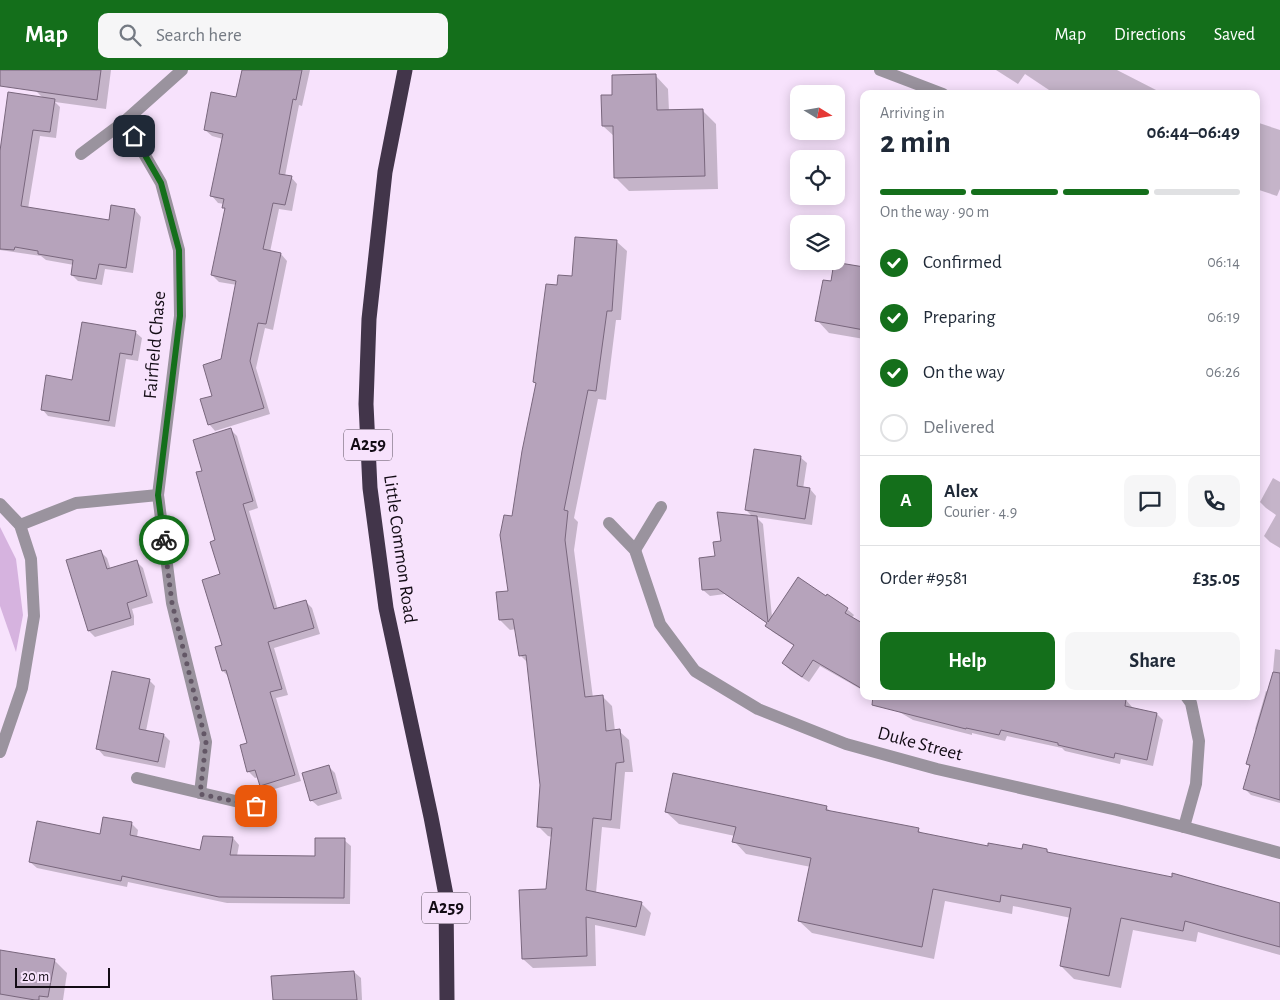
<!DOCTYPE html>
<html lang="en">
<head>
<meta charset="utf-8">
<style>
  body { margin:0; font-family:"Alegreya Sans",sans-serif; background:#f6f6f7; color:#1f2937; height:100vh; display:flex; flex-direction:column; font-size:19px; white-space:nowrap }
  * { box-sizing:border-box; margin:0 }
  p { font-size:16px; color:#747a83 }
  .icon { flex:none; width:28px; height:28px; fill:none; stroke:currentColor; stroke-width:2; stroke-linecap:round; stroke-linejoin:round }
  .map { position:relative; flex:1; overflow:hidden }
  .details { position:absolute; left:860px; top:20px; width:400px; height:610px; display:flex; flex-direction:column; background:#fff; border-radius:10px; box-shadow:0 2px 12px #0003 }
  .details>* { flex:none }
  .needle { width:32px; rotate:101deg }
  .buttons { position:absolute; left:790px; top:15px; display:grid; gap:10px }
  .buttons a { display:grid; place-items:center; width:55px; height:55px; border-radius:10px; background:#fff; box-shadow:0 2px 12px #0003; font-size:25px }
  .scale { position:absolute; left:15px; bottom:12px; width:95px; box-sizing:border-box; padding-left:5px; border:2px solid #130c15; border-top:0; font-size:14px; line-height:18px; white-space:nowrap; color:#130c15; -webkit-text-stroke:4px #f7e2fc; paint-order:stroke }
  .pin { position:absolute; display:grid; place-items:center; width:42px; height:42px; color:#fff; margin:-21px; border-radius:10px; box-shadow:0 2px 8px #0006 }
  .courier { position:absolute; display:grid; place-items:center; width:50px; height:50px; margin:-25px; border:4px solid #146f1b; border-radius:50%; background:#fff; color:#222; box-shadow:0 1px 6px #0007 }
  .head em { font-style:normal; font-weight:600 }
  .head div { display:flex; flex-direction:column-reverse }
  .head { display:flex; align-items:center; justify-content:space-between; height:85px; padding:0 20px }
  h1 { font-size:32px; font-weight:600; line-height:38px }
  .bar { display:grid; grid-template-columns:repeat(4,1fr); gap:8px 5px; align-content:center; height:60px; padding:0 20px }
  .bar i { height:6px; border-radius:4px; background:#e0e1e3 }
  .bar .current { background:#146f1b }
  .bar p { grid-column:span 4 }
  .line { display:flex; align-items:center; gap:12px; padding:0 20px; border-top:1px solid #e0e1e3 }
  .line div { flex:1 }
  .round { display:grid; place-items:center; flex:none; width:52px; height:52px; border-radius:10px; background:#f6f6f7 }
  ol { padding:0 20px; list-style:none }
  li { display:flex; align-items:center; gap:15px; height:55px }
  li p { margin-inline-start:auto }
  li .icon { padding:5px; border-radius:50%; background:#146f1b; color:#fff; stroke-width:4 }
  li:last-child { color:#747a83 }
  li i { width:28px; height:28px; border:2px solid #e0e1e3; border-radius:50% }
  .action { display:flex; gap:10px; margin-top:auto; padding:10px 20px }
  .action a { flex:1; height:58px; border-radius:10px; background:#146f1b; color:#fff; font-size:20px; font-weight:600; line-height:58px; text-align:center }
  .action a+a { background:#f6f6f7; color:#1f2937 }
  header { display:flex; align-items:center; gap:30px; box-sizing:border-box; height:70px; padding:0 25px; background:#146f1b; color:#fff }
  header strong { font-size:24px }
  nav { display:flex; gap:28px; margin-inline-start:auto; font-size:18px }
  .search { width:350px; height:45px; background:#f6f6f7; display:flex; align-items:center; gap:12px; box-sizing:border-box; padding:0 18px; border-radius:10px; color:#747a83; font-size:19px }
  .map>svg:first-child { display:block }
  .green { fill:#d6b3df }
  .shadow { fill:#0003 }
  .building { fill:#b6a3bb; stroke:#79677d }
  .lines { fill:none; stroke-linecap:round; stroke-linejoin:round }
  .minor { stroke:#9a939e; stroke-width:12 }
  .highway { stroke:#42354a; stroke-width:15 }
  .done { stroke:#635766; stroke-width:5; stroke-dasharray:0 9 }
  .route { stroke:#146f1b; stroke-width:6 }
  .labels { text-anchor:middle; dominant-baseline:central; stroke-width:4; stroke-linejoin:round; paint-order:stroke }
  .shield { fill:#f7e2fc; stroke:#574c5a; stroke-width:1 }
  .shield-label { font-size:18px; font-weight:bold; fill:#130c15 }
  .street-label { font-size:19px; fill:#130c15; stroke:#f7e2fc }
</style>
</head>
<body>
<header>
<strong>Map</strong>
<div class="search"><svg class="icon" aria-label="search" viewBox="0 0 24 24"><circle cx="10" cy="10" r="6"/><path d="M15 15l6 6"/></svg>Search here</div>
<nav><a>Map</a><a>Directions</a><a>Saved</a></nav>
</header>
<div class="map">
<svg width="1280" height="930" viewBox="0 0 1280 930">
  <rect width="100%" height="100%" fill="#f7e2fc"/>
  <polygon class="green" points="0,457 16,489 23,545 16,582 0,536"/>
  <g class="shadow">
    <polygon points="39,0 111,0 106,39 55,32 60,37 56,68 40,66 28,139 110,151 135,140 141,147 133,203 105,199 102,215 78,211 72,205 74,195 46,190 41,186 0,180 0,90 44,29 36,21"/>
    <polygon points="243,0 310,0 302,36 299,35 285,106 291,107 297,114 292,141 279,139 270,182 281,184 287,191 273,260 265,258 256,298 270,344 215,361 209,354 213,327 222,290 237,215 219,212 212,205 226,140 224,138 224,134 218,133 212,126 223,69 212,66 205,60 237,28"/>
    <polygon points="996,0 1117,0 1158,21 1159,20 1168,24 1055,24 1025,4 1018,14"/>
    <polygon points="655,5 668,19 669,41 702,40 716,54 718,119 629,121 616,108 615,67 603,56 613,26"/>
    <polygon points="1256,52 1280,60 1280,119 1277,126 1256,119"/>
    <polygon points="617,172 627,181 621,250 616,250 606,330 598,329 574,448 578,452 574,480 593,628 602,626 612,636 615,661 619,661 629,670 633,702 625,702 620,759 602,757 596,823 641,833 651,843 645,866 595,855 596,896 533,898 523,889 548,820 552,767 548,766 538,756 542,715 528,593 520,585 516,559 510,560 500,550 509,522 514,447 537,314 534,312 558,217 573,208"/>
    <polygon points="864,199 864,269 829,263 817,250"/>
    <polygon points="135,262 142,268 138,291 126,289 115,357 48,346 42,339 73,311"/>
    <polygon points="231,360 237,366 258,438 249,441 278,540 305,531 312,538 320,564 274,578 288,625 276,628 301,711 268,721 261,715 259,707 255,708 249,702 241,676 249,674 229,607 223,601 217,578 224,576 221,505 203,402"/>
    <polygon points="800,387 807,393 803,419 810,419 816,426 812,455 756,447 763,454 772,547 826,527 847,539 854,545 851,549 864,556 864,621 820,596 809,612 790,600 783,593 794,576 773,562 767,556 768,554 725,524 710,526 703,520 722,472 753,447 746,440"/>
    <polygon points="1273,408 1280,412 1280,478 1270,472 1264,466 1276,445 1266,438 1260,432"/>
    <polygon points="101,482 107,488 111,500 137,492 143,498 153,533 132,539 134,546 134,555 95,567 89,561"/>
    <polygon points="1280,577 1280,733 1251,725 1244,718 1250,697 1247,694 1257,661 1255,659 1266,621 1271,623 1275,579 1280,580"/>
    <polygon points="149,610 155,616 146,661 164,665 170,671 165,698 104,686 98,679"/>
    <polygon points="872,626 1106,626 1126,630 1132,637 1132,639 1157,644 1163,650 1153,696 1121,689 1120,694 1065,681 1062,678 1007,666 1005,671 972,663 972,665 913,650"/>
    <polygon points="328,696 335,703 342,729 318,736 311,730"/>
    <polygon points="826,737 831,742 918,760 923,764 989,778 1023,781 1047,780 1050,784 1280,834 1280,885 1198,862 1196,872 1133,860 1121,918 1074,909 1061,896 1071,848 1013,836 1012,844 945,831 934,889 812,863 799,851 811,797 746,784 734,771 735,766 679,754 666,742"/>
    <polygon points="104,748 132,754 138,760 137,767 201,781 233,768 239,775 237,786 316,787 344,770 351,776 350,834 227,833 128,812 127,817 37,798 30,792 101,765"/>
    <polygon points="0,882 54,890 67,903 63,930 0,930"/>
    <polygon points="354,902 361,908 362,930 274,930"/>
  </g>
  <g class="building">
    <polygon points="0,0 101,0 97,30 0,16"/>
    <polygon points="242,0 302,0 296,30 293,29 279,104 292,106 285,135 273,133 263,179 281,183 266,254 258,253 250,291 264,338 208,355 200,329 212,326 203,295 221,289 236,211 211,205 225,138 222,138 224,129 210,126 223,64 204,60 211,22 236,27"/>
    <polygon points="656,4 657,40 703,39 705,106 614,108 613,56 602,56 601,25 612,25 612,5"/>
    <polygon points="8,22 55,29 50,62 33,60 21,136 109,150 111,135 135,139 126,198 99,194 96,209 71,205 73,190 38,184 38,181 15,177 14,180 0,179 0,81"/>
    <polygon points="575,167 617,170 612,241 607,241 596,321 588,320 564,440 568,441 565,470 585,627 603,625 606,661 620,659 624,692 616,693 611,750 593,748 586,820 642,832 636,857 586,847 587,886 522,889 519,820 546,819 552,758 537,757 540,715 526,585 519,586 513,549 499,550 496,522 508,521 500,465 504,445 512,446 522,381 536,313 533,312 546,214 557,215 558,205 572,206"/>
    <polygon points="834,192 864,197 864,260 815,251 823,210 831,211"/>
    <polygon points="82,252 136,261 132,285 120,283 109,351 41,340 46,305 72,310"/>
    <polygon points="231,358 253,431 243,434 274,539 306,530 314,558 268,572 282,619 270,622 295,705 260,716 255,700 247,702 240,675 247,673 226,600 222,601 215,577 222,575 202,510 220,504 210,472 215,470 196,402 202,401 193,370"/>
    <polygon points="754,379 801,386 797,416 810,418 805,449 745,440"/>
    <polygon points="717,442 757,446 768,552 798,507 826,526 827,524 848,538 845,543 864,554 864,620 813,590 802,607 782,593 794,575 765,556 767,553 718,519 702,520 699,488 715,486 713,472 721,471"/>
    <polygon points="101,480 107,499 137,490 147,526 127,533 131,548 88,561 66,490"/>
    <polygon points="112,601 150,609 139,659 164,664 158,692 96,679"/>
    <polygon points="1273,602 1280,603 1280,730 1243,719 1250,695 1246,694"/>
    <polygon points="873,626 1112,626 1126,629 1125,636 1157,643 1147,690 1115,683 1114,688 1058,675 1058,673 1001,660 999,665 966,658 966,659 872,635"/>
    <polygon points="329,695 337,723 310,731 302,703"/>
    <polygon points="673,703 827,736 826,740 919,758 918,762 988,776 988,773 1022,779 1023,774 1047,779 1047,782 1172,807 1172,803 1280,833 1280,877 1185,851 1183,861 1121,848 1109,906 1060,896 1071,838 1001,825 1000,832 933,819 922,877 798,851 811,788 732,772 736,757 665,742"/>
    <polygon points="103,747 132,752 130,765 200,780 203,766 233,767 230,785 315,786 315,768 345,768 344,828 219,827 122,806 121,811 29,792 37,751 100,764"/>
    <polygon points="0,880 55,889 48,927 39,926 39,930 35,930 0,924"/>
    <polygon points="354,901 357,930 273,930 271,906"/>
  </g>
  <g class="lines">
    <g class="minor">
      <polyline points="880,0 943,24"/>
      <polyline points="125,51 161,113 179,180 180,246 158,425 172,533 206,672 200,723"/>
      <polyline points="81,84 125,51 182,0"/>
      <polyline points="0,434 20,455 31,489 34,546 22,618 0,682"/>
      <polyline points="609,453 635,480 660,554 695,601 758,639 846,674 937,699 1117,740 1184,757 1280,783"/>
      <polyline points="20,455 76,433 158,425"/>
      <polyline points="635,480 661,437"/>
      <polyline points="137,708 256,736"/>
      <polyline points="1184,757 1196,714 1199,671 1191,633 1186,626"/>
    </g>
    <polyline class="highway" points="405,0 385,102 369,249 366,334 370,418 386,538 431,747 446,825 447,930"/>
  </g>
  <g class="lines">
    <polyline class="done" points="164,470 172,533 206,672 200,724 256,736"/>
    <polyline class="route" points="134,66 161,113 179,180 180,246 158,425 164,470"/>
  </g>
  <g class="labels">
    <g class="shield">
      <rect x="344" y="359.5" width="48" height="31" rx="4"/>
      <rect x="422" y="822.5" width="48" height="31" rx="4"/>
    </g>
    <g class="shield-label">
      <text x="368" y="375">A259</text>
      <text x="446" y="838">A259</text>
    </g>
    <g class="street-label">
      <text transform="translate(155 275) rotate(-85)">Fairfield Chase</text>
      <text transform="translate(400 479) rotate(82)">Little Common Road</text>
      <text transform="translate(920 674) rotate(15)">Duke Street</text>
    </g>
  </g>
</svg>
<div class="buttons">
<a><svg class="needle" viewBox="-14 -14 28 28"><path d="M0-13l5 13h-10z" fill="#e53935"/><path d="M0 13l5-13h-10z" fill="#747a83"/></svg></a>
<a><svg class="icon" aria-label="locate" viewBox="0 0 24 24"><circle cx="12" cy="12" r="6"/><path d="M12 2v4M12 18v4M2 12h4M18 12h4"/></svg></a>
<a><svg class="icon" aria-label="layers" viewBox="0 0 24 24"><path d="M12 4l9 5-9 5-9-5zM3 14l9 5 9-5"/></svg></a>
</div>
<div class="scale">20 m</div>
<div class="pin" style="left:256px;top:736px;background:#ea580c"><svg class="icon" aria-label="bag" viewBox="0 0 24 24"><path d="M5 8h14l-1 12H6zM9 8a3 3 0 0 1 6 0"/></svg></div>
<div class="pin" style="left:134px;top:66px;background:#1f2937"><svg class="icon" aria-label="home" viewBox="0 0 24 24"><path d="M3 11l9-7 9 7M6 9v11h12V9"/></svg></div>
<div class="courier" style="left:164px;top:470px"><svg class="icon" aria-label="bike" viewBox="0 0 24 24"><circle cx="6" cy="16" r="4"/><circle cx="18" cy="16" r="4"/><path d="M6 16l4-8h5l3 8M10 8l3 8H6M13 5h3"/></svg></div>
<section class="details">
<div class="head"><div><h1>2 min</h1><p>Arriving in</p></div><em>06:44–06:49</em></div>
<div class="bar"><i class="current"></i><i class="current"></i><i class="current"></i><i></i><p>On the way · 90 m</p></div>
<ol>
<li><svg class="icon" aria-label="check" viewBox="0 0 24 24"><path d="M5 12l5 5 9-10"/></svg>Confirmed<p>06:14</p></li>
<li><svg class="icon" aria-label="check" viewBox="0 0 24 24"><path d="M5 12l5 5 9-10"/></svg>Preparing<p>06:19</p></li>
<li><svg class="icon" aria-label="check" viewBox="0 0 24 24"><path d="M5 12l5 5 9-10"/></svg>On the way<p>06:26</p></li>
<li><i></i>Delivered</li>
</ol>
<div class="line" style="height:90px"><b class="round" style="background:#146f1b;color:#fff">A</b><div><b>Alex</b><p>Courier · 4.9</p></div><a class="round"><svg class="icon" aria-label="chat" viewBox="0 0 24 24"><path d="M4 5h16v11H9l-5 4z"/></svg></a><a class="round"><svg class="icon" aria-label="phone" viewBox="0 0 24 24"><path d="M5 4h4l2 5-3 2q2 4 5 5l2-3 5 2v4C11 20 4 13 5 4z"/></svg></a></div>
<div class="line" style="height:65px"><div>Order #9581</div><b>£35.05</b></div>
<div class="action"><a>Help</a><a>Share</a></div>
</section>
</div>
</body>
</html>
